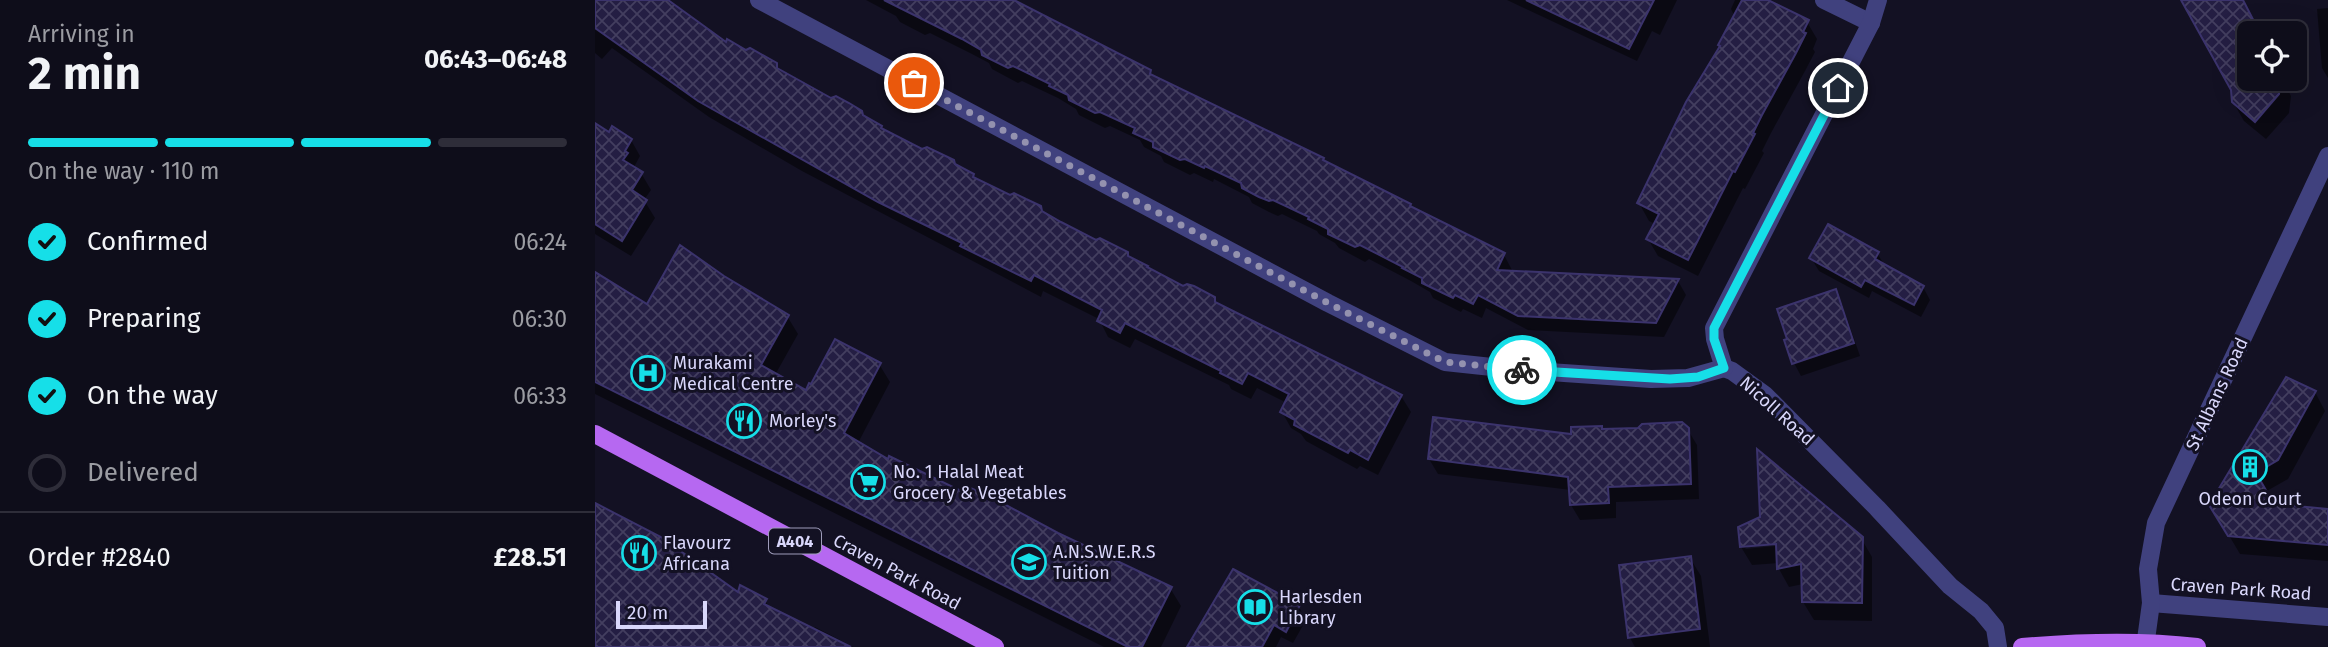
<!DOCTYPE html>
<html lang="en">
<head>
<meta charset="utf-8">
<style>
  body { margin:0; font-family:"Fira Sans",sans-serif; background:#171623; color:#f1f3f6; height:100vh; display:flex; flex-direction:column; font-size:26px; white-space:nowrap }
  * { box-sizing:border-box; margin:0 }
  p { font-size:23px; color:#9b9ca2 }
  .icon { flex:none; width:38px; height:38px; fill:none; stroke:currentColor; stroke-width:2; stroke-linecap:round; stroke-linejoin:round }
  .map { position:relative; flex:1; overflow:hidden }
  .panel { display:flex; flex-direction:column; background:#0e0d1a; width:595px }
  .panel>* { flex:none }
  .controls { position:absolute; left:1642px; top:21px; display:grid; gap:14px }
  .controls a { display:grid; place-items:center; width:70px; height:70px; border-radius:10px; background:#0e0d1a; box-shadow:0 7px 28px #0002,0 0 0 2px #2e2d39; font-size:35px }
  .scale { position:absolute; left:21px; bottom:18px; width:91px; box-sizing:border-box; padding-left:7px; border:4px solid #d9d7fb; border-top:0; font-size:19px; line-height:24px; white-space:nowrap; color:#d9d7fb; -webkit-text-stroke:5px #131123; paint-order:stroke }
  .pin { position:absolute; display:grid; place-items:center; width:60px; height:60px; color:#fff; margin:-30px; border:4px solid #fff; border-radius:50%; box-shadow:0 2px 7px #0007 }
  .courier { position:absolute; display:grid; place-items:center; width:70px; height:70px; margin:-35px; border:5px solid #16dfe8; border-radius:50%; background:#fff; color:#222; box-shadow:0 2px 9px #0007 }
  .head em { font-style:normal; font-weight:700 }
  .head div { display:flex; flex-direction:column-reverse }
  .head { display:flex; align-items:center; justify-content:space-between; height:119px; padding:0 28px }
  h1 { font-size:46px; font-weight:700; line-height:52px }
  .bar { display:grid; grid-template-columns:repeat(4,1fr); gap:10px 7px; align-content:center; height:84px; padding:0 28px }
  .bar i { height:9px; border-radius:5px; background:#2e2d39 }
  .bar .on { background:#16dfe8 }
  .bar p { grid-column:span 4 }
  .line { display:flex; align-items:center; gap:18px; padding:0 28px; border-top:2px solid #2e2d39 }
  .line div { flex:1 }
  ol { padding:0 28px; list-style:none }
  li { display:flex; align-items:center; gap:21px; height:77px }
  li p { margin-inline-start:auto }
  li .icon { padding:7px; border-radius:50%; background:#16dfe8; color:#111; stroke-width:4 }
  li:last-child { color:#9b9ca2 }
  li i { width:38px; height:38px; border:4px solid #2e2d39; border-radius:50% }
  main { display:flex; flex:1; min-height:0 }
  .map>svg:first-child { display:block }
  .shadow { fill:#0007; fill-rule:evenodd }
  .building { fill:url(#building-cross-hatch); stroke:#3b336c; stroke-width:2 }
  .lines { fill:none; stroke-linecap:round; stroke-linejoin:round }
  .street { stroke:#40417e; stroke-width:18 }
  .primary { stroke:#b668f1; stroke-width:18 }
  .done { stroke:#9492af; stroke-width:7; stroke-dasharray:0 12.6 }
  .route { stroke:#16dfe8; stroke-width:9 }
  .labels { text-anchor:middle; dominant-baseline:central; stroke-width:6; stroke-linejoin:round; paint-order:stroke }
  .shield { fill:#131123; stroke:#9e9cba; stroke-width:2 }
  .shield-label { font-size:16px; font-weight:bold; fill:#d9d7fb }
  .poi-label { font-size:18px; fill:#d9d7fb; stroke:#131123; text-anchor:start }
  .street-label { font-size:18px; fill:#d9d7fb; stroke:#131123 }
</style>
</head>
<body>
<main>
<section class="panel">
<div class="head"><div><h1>2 min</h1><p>Arriving in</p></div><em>06:43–06:48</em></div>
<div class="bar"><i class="on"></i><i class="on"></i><i class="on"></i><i></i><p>On the way · 110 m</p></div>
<ol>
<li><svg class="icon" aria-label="check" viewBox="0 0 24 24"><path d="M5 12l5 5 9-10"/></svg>Confirmed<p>06:24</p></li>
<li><svg class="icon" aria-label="check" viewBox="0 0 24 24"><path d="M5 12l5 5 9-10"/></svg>Preparing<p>06:30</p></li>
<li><svg class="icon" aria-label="check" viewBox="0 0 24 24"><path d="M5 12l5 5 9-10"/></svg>On the way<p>06:33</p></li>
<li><i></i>Delivered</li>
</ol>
<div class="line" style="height:91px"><div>Order #2840</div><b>£28.51</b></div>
</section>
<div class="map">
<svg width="1733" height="647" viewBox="0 0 1733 647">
  <defs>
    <pattern id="building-cross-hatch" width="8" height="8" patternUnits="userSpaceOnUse" patternTransform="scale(1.75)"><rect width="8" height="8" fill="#241e43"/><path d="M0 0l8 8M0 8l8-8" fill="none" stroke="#433e5f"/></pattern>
  </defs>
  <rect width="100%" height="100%" fill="#131123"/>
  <g class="shadow">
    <polygon points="0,0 70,0 132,44 181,64 184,70 287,131 378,175 380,180 501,242 531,253 535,259 588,288 618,298 622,305 806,396 816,412 783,475 765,466 762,469 711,441 706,434 696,428 687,412 692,403 662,388 656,399 636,389 634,385 540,339 535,348 513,337 504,319 448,291 446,297 207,171 114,117 17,48 7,59 0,53"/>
    <polygon points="271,0 416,0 555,72 559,78 728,160 730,164 909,255 917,270 916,273 1083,281 1091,295 1069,337 933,330 891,308 887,318 868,309 866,312 838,298 835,292 816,281 774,259 770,262 744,248 740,243 724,234 722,231 687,214 683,216 674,212 657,203 654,197 619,179 618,182 599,173 595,175 569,162 566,156 549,147 545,140 515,126 510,128 484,115 481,109 463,98 427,81 423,83 397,69 394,63 377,54 335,33 330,35 305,22 301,16"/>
    <polygon points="912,0 1082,0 1065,35 1057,31 1042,61"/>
    <polygon points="1140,0 1169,0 1212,22 1222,39 1218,49 1220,52 1210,71 1176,133 1167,151 1169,153 1150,189 1148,188 1103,276 1063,256 1053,239 1060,224 1054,221 1044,203 1126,47 1140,17 1136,9"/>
    <polygon points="1588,0 1648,0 1665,33 1654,33 1654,79 1687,79 1696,96 1694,113 1671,139 1649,121 1638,102 1638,90"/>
    <polygon points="1733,8 1733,78 1727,68 1722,9"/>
    <polygon points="0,125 15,134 36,140 45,156 39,167 46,173 56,190 49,200 60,218 36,256 0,234"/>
    <polygon points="1282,253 1290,266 1328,287 1335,300 1326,317 1277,291 1274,298 1224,271 1216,258"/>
    <polygon points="128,278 192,316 203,334 180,375 211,392 284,364 295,382 263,443 294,462 462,534 575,588 586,606 566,647 509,647 0,394 0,288 53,307"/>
    <polygon points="1240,291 1247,304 1265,356 1206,376 1199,363"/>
    <polygon points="1720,392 1730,411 1693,479 1670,492 1678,505 1733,511 1733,561 1645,554 1616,505"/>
    <polygon points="1093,430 1102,445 1104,499 1021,502 1021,518 985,520 976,505 976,490 843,474 834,459 1008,431"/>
    <polygon points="0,514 144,594 170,601 176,609 217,630 220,627 258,647 0,647"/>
    <path d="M1145,528L1266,538L1277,557V621L1219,620L1208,602V584L1194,587L1184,569V563L1157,565L1146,547ZM1190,542V545L1150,549L1154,545Z"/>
    <polygon points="1095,558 1106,576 1115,647 1040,647 1035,638"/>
    <polygon points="704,607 711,620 698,643 686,637 681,647 594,647"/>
  </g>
  <g class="building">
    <polygon points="0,0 73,0 131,42 132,39 151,50 155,48 182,63 182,68 236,98 241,96 254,103 267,111 268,115 287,126 286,128 327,149 332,147 359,160 360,164 379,174 378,177 415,195 419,193 431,199 446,206 447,211 466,222 501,240 505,238 533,252 533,256 553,266 552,267 588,286 592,284 599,286 620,297 620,302 640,312 807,395 773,460 755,450 753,453 699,425 700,420 685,412 694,394 653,373 647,384 625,373 626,371 530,323 525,333 502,321 507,310 439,275 436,281 365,246 367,243 283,202 103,101 0,28"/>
    <polygon points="289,0 419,0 556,70 555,74 729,158 728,160 816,204 815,206 910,253 902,270 1084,279 1061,323 923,316 883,295 878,304 860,295 858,298 827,283 827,278 807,268 808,267 765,245 760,247 733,234 733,229 713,219 714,217 678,200 674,201 664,197 647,188 646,183 610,166 609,168 590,159 585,160 558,147 558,142 538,133 540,128 505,112 500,113 474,100 473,95 454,86 455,84 418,66 413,68 387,55 386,50 367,39"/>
    <polygon points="931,0 1059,0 1034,49"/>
    <polygon points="1147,0 1173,0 1214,20 1208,32 1211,33 1201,53 1167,115 1158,133 1160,134 1140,172 1138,171 1093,260 1051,239 1064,214 1042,203 1091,102 1125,46 1123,45"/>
    <polygon points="1586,0 1648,0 1665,33 1654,33 1654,79 1686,79 1684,94 1660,122 1637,102 1636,90"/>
    <polygon points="0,123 14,132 17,126 37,139 30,151 33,153 28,160 48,172 37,190 52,200 27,241 0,224"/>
    <polygon points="1233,224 1284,252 1280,259 1329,286 1319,305 1270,280 1266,287 1214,258"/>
    <polygon points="85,245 129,276 194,315 166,365 211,390 214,383 216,384 240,339 286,363 249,433 293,459 294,456 368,492 371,486 396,497 463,533 577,587 547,647 533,647 0,382 0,272 52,304"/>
    <polygon points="1241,289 1259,343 1197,364 1189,340 1192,339 1182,309"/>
    <polygon points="1691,377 1721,391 1683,460 1661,473 1679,504 1733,509 1733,545 1633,536 1614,505"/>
    <polygon points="838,417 976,434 976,427 1007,426 1007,429 1043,428 1047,424 1087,422 1094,428 1096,484 1013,487 1014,503 975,505 973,477 833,459"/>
    <polygon points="1162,449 1268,537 1267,603 1207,602 1206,564 1182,569 1181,544 1145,547 1143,527 1165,517"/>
    <polygon points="0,503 66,537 143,592 145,585 172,599 169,604 256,647 0,647"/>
    <polygon points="1096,556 1105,629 1033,638 1024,565"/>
    <polygon points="638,569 705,605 691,632 679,625 667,647 592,647"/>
  </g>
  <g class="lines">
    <g class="street">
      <polyline points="164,0 733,303 850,362 925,370 1056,379 1093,378 1129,368 1137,371 1170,395 1282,508 1355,586 1386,611 1400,628 1403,647"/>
      <polyline points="1229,0 1276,23"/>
      <polyline points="1129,368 1120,339 1119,328 1276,23 1283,0"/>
      <polyline points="1556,603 1733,617"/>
      <polyline points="1550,647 1556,603 1553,569 1561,523 1733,156"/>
    </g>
    <g class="primary">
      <polyline points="0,434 400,647"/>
      <path d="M1427,647C1486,642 1543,640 1602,647"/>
    </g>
  </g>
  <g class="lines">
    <polyline class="done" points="319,83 733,303 850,362 927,370"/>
    <polyline class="route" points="927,370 1075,379 1103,377 1129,368 1119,339 1119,328 1243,88"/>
  </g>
  <defs>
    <g id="hospital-ring" transform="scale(1.75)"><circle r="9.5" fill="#131123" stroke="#16dfe8" stroke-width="1.5"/><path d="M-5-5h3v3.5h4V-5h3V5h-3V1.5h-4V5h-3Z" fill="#16dfe8"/></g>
    <g id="restaurant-ring" transform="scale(1.75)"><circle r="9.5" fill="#131123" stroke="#16dfe8" stroke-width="1.5"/><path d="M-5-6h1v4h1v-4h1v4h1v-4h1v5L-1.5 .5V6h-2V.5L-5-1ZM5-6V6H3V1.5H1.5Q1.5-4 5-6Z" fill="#16dfe8"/></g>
    <g id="building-ring" transform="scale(1.75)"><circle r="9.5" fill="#131123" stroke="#16dfe8" stroke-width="1.5"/><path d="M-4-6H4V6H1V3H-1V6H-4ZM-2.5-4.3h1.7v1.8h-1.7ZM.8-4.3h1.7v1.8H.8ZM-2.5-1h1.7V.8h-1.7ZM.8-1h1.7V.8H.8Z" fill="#16dfe8"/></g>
    <g id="supermarket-ring" transform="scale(1.75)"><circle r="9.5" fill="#131123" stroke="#16dfe8" stroke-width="1.5"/><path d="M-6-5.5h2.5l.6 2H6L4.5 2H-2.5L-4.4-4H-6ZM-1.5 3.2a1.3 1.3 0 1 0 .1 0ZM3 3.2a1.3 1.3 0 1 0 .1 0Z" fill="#16dfe8"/></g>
    <g id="university-ring" transform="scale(1.75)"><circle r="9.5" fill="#131123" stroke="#16dfe8" stroke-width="1.5"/><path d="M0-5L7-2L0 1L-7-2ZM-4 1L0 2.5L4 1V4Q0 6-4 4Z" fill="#16dfe8"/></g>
    <g id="library-ring" transform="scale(1.75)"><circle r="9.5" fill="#131123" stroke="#16dfe8" stroke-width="1.5"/><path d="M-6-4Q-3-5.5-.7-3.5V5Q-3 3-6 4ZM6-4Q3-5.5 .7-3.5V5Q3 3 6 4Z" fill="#16dfe8"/></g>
  </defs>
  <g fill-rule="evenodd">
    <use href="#hospital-ring" x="53" y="373"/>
    <use href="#restaurant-ring" x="149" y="421"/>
    <use href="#building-ring" x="1655" y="467"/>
    <use href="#supermarket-ring" x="273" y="482"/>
    <use href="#restaurant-ring" x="44" y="553"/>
    <use href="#university-ring" x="434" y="562"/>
    <use href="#library-ring" x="660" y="607"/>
  </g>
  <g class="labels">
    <rect class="shield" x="174" y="528.5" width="52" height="25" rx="5"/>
    <g class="shield-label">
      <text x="200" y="541">A404</text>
    </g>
    <g class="poi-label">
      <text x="78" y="363">Murakami<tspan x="78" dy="21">Medical Centre</tspan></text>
      <text x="174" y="421">Morley's</text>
      <text x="298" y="472">No. 1 Halal Meat<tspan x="298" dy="21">Grocery &amp; Vegetables</tspan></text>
      <text x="1655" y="499" text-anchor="middle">Odeon Court</text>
      <text x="68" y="543">Flavourz<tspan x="68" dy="21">Africana</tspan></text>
      <text x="458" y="552">A.N.S.W.E.R.S<tspan x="458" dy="21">Tuition</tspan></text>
      <text x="684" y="597">Harlesden<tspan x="684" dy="21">Library</tspan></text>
    </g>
    <g class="street-label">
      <text transform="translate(1622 394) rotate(-65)">St Albans Road</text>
      <text transform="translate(1182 411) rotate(42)">Nicoll Road</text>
      <text transform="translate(302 572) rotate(28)">Craven Park Road</text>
      <text transform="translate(1646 589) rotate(4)">Craven Park Road</text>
    </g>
  </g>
</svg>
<div class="controls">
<a><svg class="icon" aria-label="locate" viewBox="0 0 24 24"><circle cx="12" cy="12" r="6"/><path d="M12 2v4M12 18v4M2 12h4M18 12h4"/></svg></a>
</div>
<div class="scale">20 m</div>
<div class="pin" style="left:319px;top:83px;background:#ea580c"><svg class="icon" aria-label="bag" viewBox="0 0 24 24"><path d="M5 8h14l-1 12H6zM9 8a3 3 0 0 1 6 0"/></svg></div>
<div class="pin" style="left:1243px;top:88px;background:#1f2937"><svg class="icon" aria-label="home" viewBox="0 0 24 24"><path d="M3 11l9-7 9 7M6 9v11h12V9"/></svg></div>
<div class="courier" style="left:927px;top:370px"><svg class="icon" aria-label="bike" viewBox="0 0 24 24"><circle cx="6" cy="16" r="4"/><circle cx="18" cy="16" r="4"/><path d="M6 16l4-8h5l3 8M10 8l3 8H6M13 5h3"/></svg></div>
</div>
</main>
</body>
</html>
